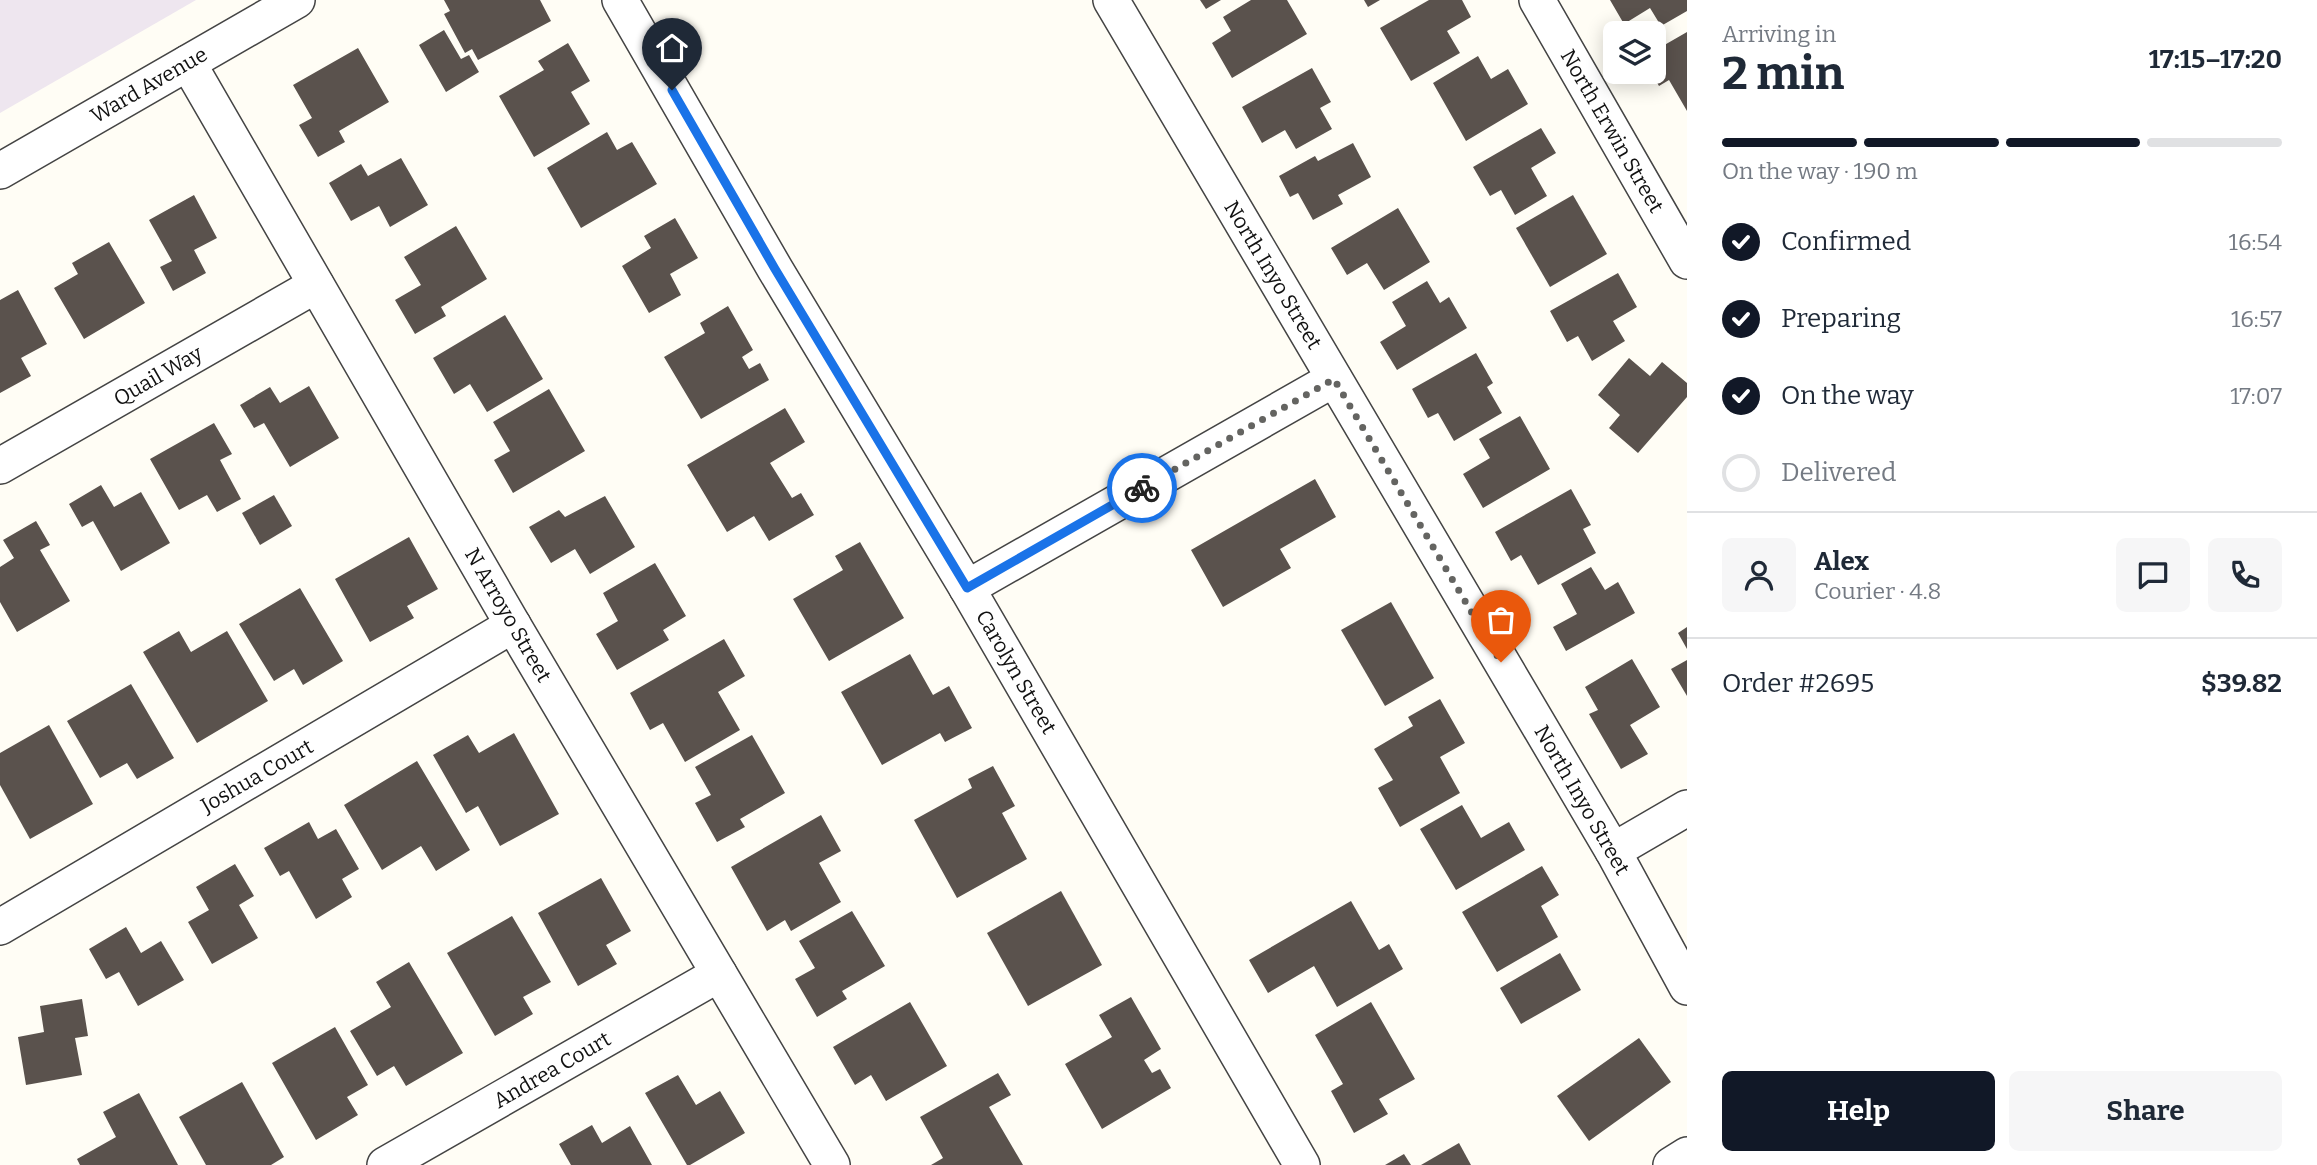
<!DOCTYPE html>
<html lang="en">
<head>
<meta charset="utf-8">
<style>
  body { margin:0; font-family:Bitter,serif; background:#f6f6f7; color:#1f2937; height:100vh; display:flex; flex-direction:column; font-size:26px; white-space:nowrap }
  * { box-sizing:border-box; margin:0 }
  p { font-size:23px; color:#747a83 }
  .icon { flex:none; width:38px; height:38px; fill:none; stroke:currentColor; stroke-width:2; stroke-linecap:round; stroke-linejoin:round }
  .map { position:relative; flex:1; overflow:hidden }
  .sheet { display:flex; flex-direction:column; background:#fff; width:630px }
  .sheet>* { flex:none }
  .tools { position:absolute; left:1603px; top:21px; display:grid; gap:14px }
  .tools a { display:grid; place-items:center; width:63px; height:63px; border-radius:10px; background:#fff; box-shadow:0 4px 18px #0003; font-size:35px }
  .pin { position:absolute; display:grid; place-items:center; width:60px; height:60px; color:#fff; margin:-72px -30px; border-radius:50% 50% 50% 0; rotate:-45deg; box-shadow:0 0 7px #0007 }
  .pin .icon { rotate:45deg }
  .courier { position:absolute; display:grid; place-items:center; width:70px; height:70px; margin:-35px; border:5px solid #1a73e8; border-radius:50%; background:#fff; color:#222; box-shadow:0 2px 9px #0007 }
  .overview em { font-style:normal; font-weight:700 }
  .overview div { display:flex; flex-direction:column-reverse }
  .overview { display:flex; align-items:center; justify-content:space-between; height:119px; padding:0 35px }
  h1 { font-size:46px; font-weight:700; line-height:52px }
  .bar { display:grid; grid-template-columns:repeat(4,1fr); gap:10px 7px; align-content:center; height:84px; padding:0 35px }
  .bar i { height:9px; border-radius:5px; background:#e0e1e3 }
  .bar .active { background:#111827 }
  .bar p { grid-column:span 4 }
  .line { display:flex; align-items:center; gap:18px; padding:0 35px; border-top:2px solid #e0e1e3 }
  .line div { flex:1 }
  .round { display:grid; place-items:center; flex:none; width:74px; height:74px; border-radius:10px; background:#f6f6f7 }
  ol { padding:0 35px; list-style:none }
  li { display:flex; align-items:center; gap:21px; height:77px }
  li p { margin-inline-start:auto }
  li .icon { padding:7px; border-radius:50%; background:#111827; color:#fff; stroke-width:4 }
  li:last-child { color:#747a83 }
  li i { width:38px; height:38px; border:4px solid #e0e1e3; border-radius:50% }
  .primary-button { display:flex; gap:14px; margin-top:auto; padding:14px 35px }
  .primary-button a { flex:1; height:80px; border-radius:10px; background:#111827; color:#fff; font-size:28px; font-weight:700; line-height:80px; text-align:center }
  .primary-button a+a { background:#f6f6f7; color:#1f2937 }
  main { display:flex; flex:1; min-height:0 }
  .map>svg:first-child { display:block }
  .industrial { fill:#eee6ef }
  .building { fill:#5a524d }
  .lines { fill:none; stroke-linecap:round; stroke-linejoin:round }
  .minor-casing { stroke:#444; stroke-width:38 }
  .minor { stroke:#fff; stroke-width:35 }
  .done { stroke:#646461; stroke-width:7; stroke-dasharray:0 12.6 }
  .route { stroke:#1a73e8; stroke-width:9 }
  .labels { text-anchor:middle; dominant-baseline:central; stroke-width:7; stroke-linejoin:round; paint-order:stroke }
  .street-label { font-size:21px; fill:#111; stroke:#fff }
</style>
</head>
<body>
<main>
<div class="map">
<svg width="1687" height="1165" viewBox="0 0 1687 1165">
  <rect width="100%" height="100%" fill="#fffdf5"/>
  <polygon class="industrial" points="0,0 196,0 0,113"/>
  <g class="building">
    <polygon points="444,0 540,0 551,21 478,60 472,49 465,53 444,14 450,11"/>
    <polygon points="1200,0 1221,0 1206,9"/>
    <polygon points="1251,0 1287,0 1307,34 1232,78 1212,43 1231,31 1223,17"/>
    <polygon points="1364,0 1380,0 1368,7"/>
    <polygon points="1429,0 1462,0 1471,17 1447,31 1460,53 1411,81 1380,28"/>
    <polygon points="1610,0 1687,0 1687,11 1661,26 1650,8 1624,24"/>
    <polygon points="444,30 461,59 469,55 479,72 446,92 419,45"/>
    <polygon points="1687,32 1687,111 1669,80 1659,86 1651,72 1654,72 1654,51"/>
    <polygon points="568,43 590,81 571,92 590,124 534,157 499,96 544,70 538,61"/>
    <polygon points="358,48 389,102 339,131 345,142 318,157 299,125 312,118 293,85"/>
    <polygon points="1478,56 1491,79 1508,69 1528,104 1466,141 1433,83"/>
    <polygon points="1312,68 1331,102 1320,108 1332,129 1296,149 1285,130 1262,143 1242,107"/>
    <polygon points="1541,128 1556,153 1531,168 1547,196 1515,215 1501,190 1490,196 1473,167"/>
    <polygon points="607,132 617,150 632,142 657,184 581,228 547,168"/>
    <polygon points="1353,143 1371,177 1338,195 1343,204 1313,220 1298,193 1290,197 1279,176 1315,156 1318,161"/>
    <polygon points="401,158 428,205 390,227 379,206 351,221 329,183 361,164 368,176"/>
    <polygon points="194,195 217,238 194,250 206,273 173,291 160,267 172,261 149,220"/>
    <polygon points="1573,195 1607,254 1550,287 1516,228"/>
    <polygon points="1398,208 1430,262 1384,290 1367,263 1347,275 1331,248"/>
    <polygon points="675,218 698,258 670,274 681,295 649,313 622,266 651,248 644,236"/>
    <polygon points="456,226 487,279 441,307 446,316 415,334 395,300 421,285 404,257"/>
    <polygon points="109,242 145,303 84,339 54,288 78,274 72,263"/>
    <polygon points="1618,273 1637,307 1613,321 1625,341 1592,361 1578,336 1567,342 1550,311"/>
    <polygon points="1427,281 1440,303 1449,297 1467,328 1397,370 1380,342 1406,326 1392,302"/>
    <polygon points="18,290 47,344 21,358 31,376 0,393 0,300"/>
    <polygon points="728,306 753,350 742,357 749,369 760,363 769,380 701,419 664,357 705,333 700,323"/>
    <polygon points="505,315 543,379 487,412 470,384 454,394 433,358"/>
    <polygon points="1476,353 1493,383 1487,387 1502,413 1454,441 1438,413 1428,418 1412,389"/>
    <polygon points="1629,358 1650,376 1662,362 1687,383 1687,397 1638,453 1609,428 1620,415 1598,395"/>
    <polygon points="309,386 339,438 290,467 264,423 254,428 240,405 270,387 280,403"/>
    <polygon points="549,389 585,451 513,493 494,460 510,451 493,422"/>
    <polygon points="785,408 805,442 770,463 792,498 801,493 814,515 769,541 754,516 727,532 687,465"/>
    <polygon points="1520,416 1550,469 1483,508 1463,474 1490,458 1479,439"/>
    <polygon points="214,423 232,454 220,460 241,499 217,512 207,495 179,510 150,459"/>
    <polygon points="1315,479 1336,517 1280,549 1291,568 1223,607 1191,550"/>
    <polygon points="101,485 114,507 141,492 170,543 121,571 93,521 82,527 69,504"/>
    <polygon points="1571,489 1591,525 1583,529 1596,553 1538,585 1521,555 1511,561 1495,532"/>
    <polygon points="274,495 292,526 260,545 242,513"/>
    <polygon points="605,496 635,547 590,574 575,549 551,563 529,527 559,510 565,517"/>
    <polygon points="36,521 50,545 40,550 70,601 17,632 0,602 0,567 14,558 3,540"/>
    <polygon points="409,537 438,589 407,606 414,618 370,642 335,579"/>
    <polygon points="860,542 904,618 829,661 793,599 843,570 835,556"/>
    <polygon points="655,563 686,616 663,630 669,640 617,670 596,634 618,621 603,593"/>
    <polygon points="1591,567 1605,590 1618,582 1635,613 1566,651 1553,627 1577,614 1561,584"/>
    <polygon points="300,588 343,661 303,685 294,669 274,681 239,624"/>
    <polygon points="1391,602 1434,678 1385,706 1341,630"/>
    <polygon points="1687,627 1687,649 1678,633"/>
    <polygon points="179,631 191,652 227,631 268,701 197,743 143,652"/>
    <polygon points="724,639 745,676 718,692 740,730 685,762 663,723 650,730 630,693"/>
    <polygon points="910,654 933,695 949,686 972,728 945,742 940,733 882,765 841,692"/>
    <polygon points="1632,659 1660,707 1630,725 1648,754 1621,769 1589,714 1598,710 1585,687"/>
    <polygon points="1687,660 1687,696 1671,669"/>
    <polygon points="131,684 174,758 137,779 127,763 100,778 67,721"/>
    <polygon points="1440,699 1465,743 1440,757 1460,793 1400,827 1378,788 1393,780 1374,749 1413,726 1408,717"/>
    <polygon points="49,725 93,804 30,839 0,785 0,753"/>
    <polygon points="514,733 559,814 500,846 478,806 466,813 433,755 468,735 479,753"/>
    <polygon points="752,735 785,793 740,819 745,827 717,842 695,803 711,795 695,767"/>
    <polygon points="417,761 470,850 436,871 421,846 382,870 344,805"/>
    <polygon points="993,766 1015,806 1002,813 1027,859 957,898 914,820 972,788 968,779"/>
    <polygon points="1462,805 1481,838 1509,822 1525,850 1456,890 1420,829"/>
    <polygon points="821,815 841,851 819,863 841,902 791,931 785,920 767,931 731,867"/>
    <polygon points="309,822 318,839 336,829 359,869 342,879 352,897 316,919 289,871 280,876 264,848"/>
    <polygon points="235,864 254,896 239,905 258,938 212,964 188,922 209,910 196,887"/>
    <polygon points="1542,866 1559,895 1541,906 1558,937 1497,972 1462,912"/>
    <polygon points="601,878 631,931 606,945 617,964 578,986 538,913"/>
    <polygon points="1061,891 1102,965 1028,1006 987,933"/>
    <polygon points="1351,901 1379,950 1389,944 1403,969 1337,1007 1314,966 1268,993 1249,960"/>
    <polygon points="852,911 885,966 842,991 847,999 817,1017 795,979 815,968 799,941"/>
    <polygon points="512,916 551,982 523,997 533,1014 495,1036 447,953"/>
    <polygon points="126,927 141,953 161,941 184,980 138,1006 119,972 106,979 89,949"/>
    <polygon points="1560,953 1581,990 1521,1024 1500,988"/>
    <polygon points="409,962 463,1053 406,1086 394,1066 377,1076 350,1031 391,1007 376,982"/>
    <polygon points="1131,997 1161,1049 1144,1060 1152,1073 1160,1069 1171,1088 1102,1129 1065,1064 1112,1037 1099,1015"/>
    <polygon points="82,999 88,1036 75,1038 82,1075 26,1085 18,1037 44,1032 40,1006"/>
    <polygon points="910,1002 947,1066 886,1101 871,1075 855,1085 833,1047"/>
    <polygon points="1371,1002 1415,1079 1379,1099 1388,1114 1354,1133 1331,1091 1343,1084 1315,1035"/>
    <polygon points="335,1027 368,1085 347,1097 358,1115 316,1140 272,1063"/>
    <polygon points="1639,1038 1671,1082 1589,1141 1557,1096"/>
    <polygon points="998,1073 1011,1095 989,1107 1023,1165 931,1165 943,1158 920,1117"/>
    <polygon points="678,1075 696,1105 720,1091 745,1133 690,1165 687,1165 645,1093"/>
    <polygon points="242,1082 284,1157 271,1165 206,1165 179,1117"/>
    <polygon points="139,1093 178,1165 80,1165 77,1159 116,1137 103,1112"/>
    <polygon points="592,1125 602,1143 630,1126 652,1165 571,1165 559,1144"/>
    <polygon points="1459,1143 1471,1165 1421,1165"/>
    <polygon points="1404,1154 1411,1165 1385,1165"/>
  </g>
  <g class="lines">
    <g class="minor-casing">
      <g id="minor">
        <polyline points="620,0 775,269 967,588 1302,1165"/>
        <polyline points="1111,0 1613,851 1687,987"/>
        <polyline points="1537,0 1687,261"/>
        <polyline points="188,63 513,625 832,1165"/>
        <polyline points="0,171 297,0"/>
        <polyline points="0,466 316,285"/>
        <polyline points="967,588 1334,379"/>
        <polyline points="1613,851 1687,808"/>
        <polyline points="0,927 513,625"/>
        <polyline points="385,1165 719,974"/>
        <polyline points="1671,1165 1687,1155"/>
      </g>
    </g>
    <use href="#minor" class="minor"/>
  </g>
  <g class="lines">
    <polyline class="done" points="1142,488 1334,379 1501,662"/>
    <polyline class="route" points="672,90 775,269 967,588 1142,488"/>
  </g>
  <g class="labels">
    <g class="street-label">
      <text transform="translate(149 85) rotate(-30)">Ward Avenue</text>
      <text transform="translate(1612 131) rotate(60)">North Erwin Street</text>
      <text transform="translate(1273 275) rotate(59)">North Inyo Street</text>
      <text transform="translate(158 376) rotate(-30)">Quail Way</text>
      <text transform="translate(508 615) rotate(60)">N Arroyo Street</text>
      <text transform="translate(1016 672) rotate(60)">Carolyn Street</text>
      <text transform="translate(257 776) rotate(-30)">Joshua Court</text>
      <text transform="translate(1582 800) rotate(60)">North Inyo Street</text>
      <text transform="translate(552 1070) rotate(-30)">Andrea Court</text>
    </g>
  </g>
</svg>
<div class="tools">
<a><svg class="icon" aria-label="layers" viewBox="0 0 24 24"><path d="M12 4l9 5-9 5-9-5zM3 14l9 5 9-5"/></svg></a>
</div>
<div class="pin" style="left:1501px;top:662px;background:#ea580c"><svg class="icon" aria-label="bag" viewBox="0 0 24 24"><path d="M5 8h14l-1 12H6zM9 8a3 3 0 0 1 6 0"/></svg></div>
<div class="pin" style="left:672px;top:90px;background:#1f2937"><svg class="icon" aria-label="home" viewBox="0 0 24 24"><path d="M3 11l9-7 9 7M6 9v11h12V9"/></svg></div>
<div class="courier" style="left:1142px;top:488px"><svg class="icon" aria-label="bike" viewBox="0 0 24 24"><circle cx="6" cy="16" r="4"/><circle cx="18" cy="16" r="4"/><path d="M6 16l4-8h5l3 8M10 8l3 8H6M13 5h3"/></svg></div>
</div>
<section class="sheet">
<div class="overview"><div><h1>2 min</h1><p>Arriving in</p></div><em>17:15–17:20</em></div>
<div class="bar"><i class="active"></i><i class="active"></i><i class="active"></i><i></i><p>On the way · 190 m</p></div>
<ol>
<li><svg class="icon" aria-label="check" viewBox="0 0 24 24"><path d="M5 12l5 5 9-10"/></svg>Confirmed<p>16:54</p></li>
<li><svg class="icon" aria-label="check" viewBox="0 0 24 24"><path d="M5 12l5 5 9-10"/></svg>Preparing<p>16:57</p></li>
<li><svg class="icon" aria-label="check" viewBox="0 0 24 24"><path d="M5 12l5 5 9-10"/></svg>On the way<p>17:07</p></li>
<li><i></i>Delivered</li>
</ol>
<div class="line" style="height:126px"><a class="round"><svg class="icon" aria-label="person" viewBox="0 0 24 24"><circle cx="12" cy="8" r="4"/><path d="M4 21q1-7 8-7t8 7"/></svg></a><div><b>Alex</b><p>Courier · 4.8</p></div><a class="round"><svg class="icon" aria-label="chat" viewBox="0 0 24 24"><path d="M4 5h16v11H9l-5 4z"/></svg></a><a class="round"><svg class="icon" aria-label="phone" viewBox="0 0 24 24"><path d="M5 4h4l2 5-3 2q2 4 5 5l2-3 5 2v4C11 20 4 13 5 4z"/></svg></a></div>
<div class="line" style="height:91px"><div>Order #2695</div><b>$39.82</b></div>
<div class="primary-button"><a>Help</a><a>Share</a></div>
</section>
</main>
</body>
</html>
